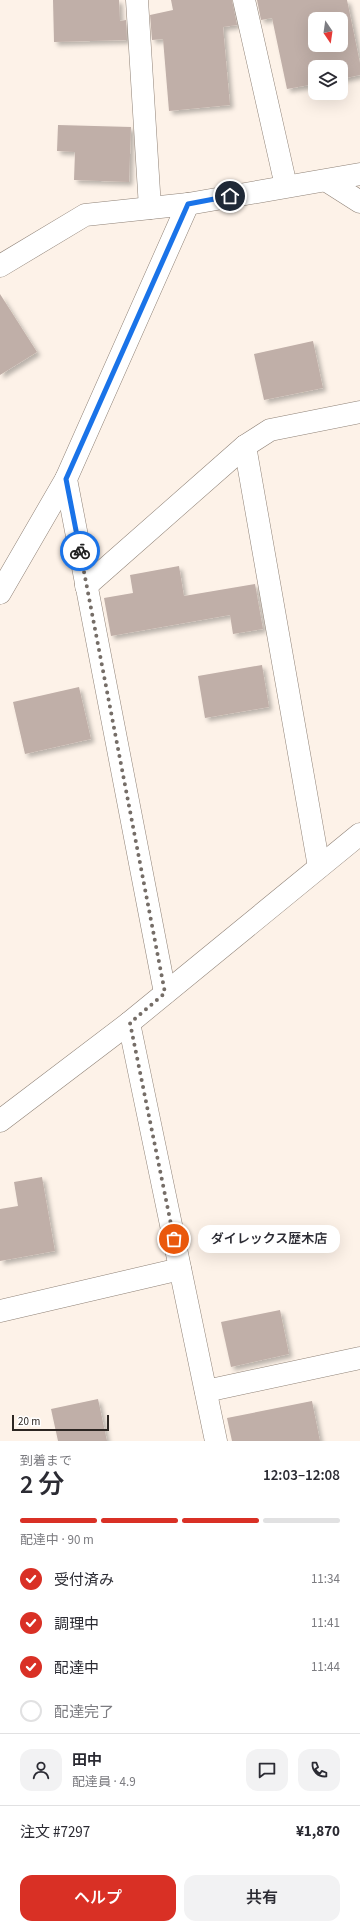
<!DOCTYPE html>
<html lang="ja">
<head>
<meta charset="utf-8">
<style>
  body { margin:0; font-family:"Source Sans 3","Noto Sans JP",sans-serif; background:#f2f2f3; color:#2b2b33; height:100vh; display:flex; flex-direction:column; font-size:15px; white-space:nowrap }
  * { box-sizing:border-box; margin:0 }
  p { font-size:13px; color:#7c7c81 }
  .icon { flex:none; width:22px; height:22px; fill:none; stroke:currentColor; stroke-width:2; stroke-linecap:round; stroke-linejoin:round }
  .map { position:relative; height:1441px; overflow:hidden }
  .panel { display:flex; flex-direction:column; background:#fff; flex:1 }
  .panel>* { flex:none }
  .needle { width:26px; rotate:167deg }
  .buttons { position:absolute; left:308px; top:12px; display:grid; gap:8px }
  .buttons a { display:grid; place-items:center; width:40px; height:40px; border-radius:8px; background:#fff; box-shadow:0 4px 16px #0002; font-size:20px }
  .scale { position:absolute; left:12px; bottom:10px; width:97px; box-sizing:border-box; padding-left:4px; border:2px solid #2c2622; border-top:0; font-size:11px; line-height:14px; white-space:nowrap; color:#2c2622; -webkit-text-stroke:3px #fff; paint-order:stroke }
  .pin { position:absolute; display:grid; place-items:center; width:34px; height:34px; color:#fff; margin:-17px; border:2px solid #fff; border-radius:50%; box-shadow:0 1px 4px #0007 }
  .courier { position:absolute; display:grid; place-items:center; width:40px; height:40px; margin:-20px; border:3px solid #1a73e8; border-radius:50%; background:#fff; color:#222; box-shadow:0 1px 5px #0007 }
  .bubble { position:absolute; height:28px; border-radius:12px; background:#fff; box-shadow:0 4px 16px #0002; font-size:13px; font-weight:600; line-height:28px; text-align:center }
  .overview em { font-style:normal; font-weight:600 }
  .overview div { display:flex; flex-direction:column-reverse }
  .overview { display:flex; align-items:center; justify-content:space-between; height:68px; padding:0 20px }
  h1 { font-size:26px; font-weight:600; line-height:30px }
  .bar { display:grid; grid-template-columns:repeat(4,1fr); gap:6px 4px; align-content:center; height:48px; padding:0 20px }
  .bar i { height:5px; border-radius:3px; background:#e1e1e2 }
  .bar .on { background:#d93025 }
  .bar p { grid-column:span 4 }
  .line { display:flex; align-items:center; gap:10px; padding:0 20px; border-top:1px solid #e1e1e2 }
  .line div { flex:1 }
  .round { display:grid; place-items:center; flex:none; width:42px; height:42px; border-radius:12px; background:#f2f2f3 }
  ol { padding:0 20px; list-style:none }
  li { display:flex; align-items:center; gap:12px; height:44px }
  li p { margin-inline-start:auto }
  li .icon { padding:4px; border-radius:50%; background:#d93025; color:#fff; stroke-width:4 }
  li:last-child { color:#7c7c81 }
  li i { width:22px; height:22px; border:2px solid #e1e1e2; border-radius:50% }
  .action { display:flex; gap:8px; margin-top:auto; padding:8px 20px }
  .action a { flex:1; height:46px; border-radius:12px; background:#d93025; color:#fff; font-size:16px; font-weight:600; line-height:46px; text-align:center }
  .action a+a { background:#f2f2f3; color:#2b2b33 }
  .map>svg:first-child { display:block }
  .building { fill:#c0afa8; fill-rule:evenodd; filter:url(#shadow) }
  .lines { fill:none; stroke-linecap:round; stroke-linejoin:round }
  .minor-casing { stroke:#8f8277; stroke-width:23 }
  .tertiary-casing { stroke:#8f8277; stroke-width:23 }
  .minor { stroke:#fff; stroke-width:22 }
  .tertiary { stroke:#fff; stroke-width:22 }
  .done { stroke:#756d67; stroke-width:4; stroke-dasharray:0 7.2 }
  .route { stroke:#1a73e8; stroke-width:5 }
</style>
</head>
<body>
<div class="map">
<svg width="360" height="1441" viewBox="0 0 360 1441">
  <defs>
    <filter id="shadow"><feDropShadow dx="3.5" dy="3.5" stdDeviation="2" flood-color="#0004"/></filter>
  </defs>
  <rect width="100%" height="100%" fill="#fdf2e8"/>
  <g class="building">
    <polygon points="53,0 119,0 120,21 126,20 127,40 54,42"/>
    <polygon points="171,0 232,0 237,25 223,27 230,105 169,111 163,39 152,40 150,15 173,10"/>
    <path d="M257,0H347L360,63V75L341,79V67H315V84L287,89L272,18L261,20ZM315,19H341V45H315Z"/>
    <polygon points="58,125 131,127 129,182 74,180 75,152 57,151"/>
    <polygon points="0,294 37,352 0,375"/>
    <polygon points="313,341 323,388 264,400 254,354"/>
    <polygon points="179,566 184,596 255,584 263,629 233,634 230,615 111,636 104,598 133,593 130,575"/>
    <polygon points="262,665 269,707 205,718 198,676"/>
    <polygon points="79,687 91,739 25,754 13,702"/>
    <polygon points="42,1177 55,1251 0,1261 0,1209 18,1206 14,1182"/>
    <polygon points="280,1310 289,1354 231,1367 221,1322"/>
    <polygon points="98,1399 107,1441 58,1441 51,1409"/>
    <polygon points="312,1401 320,1441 232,1441 227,1418"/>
  </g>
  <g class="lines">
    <g class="minor-casing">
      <g id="minor">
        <polyline points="137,0 150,208"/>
        <polyline points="244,0 286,186"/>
        <polyline points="327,181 360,202"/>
        <polyline points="0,266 85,215 188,204 360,174"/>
        <polyline points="245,446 319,867"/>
        <polyline points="86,586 245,446 270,430 360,412"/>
        <polyline points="0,593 66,479"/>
        <polyline points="165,993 66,479 188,204"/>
        <polyline points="129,1023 216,1441"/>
        <polyline points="0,1311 180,1269"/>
        <polyline points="206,1391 360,1358"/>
      </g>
    </g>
    <g class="tertiary-casing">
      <polyline id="tertiary" points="0,1121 129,1023 360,834"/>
    </g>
    <use href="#minor" class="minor"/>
    <use href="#tertiary" class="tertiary"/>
  </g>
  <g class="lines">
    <polyline class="done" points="80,551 165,993 130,1023 174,1239"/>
    <polyline class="route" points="80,551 66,479 188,204 230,196"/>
  </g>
</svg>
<div class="buttons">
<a><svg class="needle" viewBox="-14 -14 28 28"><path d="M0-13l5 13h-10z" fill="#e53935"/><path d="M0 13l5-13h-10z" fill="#7c7c81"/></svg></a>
<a><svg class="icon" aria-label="layers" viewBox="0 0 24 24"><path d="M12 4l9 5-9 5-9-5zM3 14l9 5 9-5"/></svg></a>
</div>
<div class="scale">20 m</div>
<div class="pin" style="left:174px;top:1239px;background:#ea580c"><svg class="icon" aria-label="bag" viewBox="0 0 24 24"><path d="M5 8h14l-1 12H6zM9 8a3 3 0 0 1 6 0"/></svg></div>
<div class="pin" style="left:230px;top:196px;background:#1f2937"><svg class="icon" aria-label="home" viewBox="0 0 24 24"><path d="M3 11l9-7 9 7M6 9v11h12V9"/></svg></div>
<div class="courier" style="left:80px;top:551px"><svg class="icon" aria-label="bike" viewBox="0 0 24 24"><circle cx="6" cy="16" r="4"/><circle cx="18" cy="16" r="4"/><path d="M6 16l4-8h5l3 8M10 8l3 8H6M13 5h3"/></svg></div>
<div class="bubble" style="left:198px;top:1225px;width:142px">ダイレックス歴木店</div>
</div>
<section class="panel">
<div class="overview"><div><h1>2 分</h1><p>到着まで</p></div><em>12:03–12:08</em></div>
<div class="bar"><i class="on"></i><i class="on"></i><i class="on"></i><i></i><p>配達中 · 90 m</p></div>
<ol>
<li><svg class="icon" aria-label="check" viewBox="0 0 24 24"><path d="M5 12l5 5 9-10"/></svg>受付済み<p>11:34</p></li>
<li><svg class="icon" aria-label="check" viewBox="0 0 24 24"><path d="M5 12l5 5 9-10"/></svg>調理中<p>11:41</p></li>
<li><svg class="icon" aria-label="check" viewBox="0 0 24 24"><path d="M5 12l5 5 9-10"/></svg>配達中<p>11:44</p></li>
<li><i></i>配達完了</li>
</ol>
<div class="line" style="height:72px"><a class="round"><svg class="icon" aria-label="person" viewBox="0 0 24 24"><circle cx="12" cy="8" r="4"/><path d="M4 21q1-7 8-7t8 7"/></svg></a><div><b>田中</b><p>配達員 · 4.9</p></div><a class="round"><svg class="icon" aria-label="chat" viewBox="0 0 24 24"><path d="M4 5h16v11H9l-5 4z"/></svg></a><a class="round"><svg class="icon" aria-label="phone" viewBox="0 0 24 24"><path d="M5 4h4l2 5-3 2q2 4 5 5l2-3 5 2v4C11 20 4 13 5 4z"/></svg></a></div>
<div class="line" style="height:52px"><div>注文 #7297</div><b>¥1,870</b></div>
<div class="action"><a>ヘルプ</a><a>共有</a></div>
</section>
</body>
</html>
